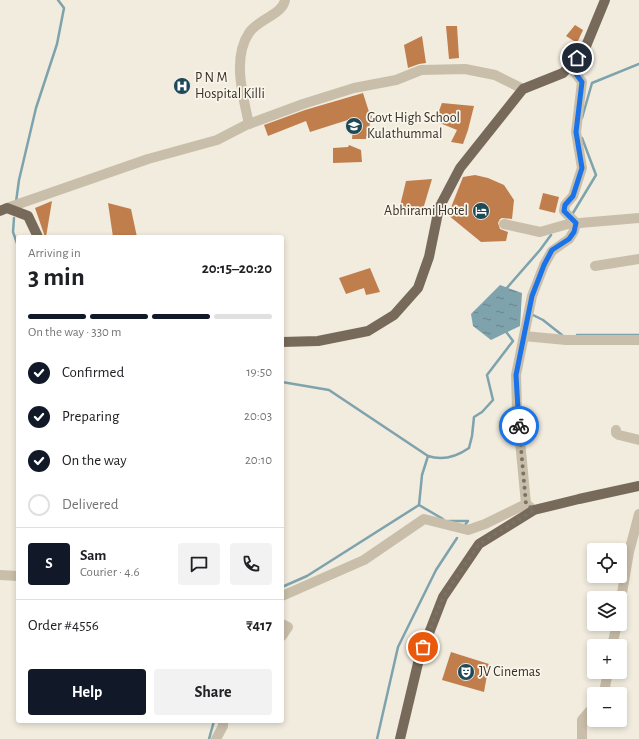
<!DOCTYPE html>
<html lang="en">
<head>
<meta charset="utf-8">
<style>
  body { margin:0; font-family:"Alegreya Sans",sans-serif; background:#f2f2f2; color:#202124; height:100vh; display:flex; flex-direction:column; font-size:15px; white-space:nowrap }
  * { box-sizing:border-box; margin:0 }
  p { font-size:13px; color:#757577 }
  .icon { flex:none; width:22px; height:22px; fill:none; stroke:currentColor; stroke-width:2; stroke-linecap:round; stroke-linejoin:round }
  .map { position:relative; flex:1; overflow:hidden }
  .details { position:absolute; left:16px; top:235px; width:268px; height:488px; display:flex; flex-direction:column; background:#fff; border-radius:4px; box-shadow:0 2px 6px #0003 }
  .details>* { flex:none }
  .buttons { position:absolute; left:587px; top:543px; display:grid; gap:8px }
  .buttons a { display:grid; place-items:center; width:40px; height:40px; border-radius:4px; background:#fff; box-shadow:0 2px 6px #0003; font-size:20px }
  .pin { position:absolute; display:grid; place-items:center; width:34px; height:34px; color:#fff; margin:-17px; border:2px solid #fff; border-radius:50%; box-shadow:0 1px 4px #0007 }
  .courier { position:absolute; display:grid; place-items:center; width:40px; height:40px; margin:-20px; border:3px solid #1a73e8; border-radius:50%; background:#fff; color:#222; box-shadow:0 1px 5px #0007 }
  .head em { font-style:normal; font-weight:700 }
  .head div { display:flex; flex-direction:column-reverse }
  .head { display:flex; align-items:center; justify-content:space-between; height:68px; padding:0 12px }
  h1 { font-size:26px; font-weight:700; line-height:30px }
  .bar { display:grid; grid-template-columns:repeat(4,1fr); gap:6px 4px; align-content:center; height:48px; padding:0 12px }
  .bar i { height:5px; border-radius:3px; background:#e0e0e0 }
  .bar .on { background:#111827 }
  .bar p { grid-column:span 4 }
  .line { display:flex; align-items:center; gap:10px; padding:0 12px; border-top:1px solid #e0e0e0 }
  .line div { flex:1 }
  .round { display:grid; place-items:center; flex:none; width:42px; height:42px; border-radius:4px; background:#f2f2f2 }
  ol { padding:0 12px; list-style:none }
  li { display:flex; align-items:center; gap:12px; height:44px }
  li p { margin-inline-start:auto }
  li .icon { padding:4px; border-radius:50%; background:#111827; color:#fff; stroke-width:4 }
  li:last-child { color:#757577 }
  li i { width:22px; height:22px; border:2px solid #e0e0e0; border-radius:50% }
  .action { display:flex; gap:8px; margin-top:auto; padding:8px 12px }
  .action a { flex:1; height:46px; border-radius:4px; background:#111827; color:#fff; font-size:16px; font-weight:700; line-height:46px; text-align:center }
  .action a+a { background:#f2f2f2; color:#202124 }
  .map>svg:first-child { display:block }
  .water { fill:url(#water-ripples) }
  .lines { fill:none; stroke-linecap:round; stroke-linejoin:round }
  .stream { stroke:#7ea3ad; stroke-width:2.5 }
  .building { fill:#c17e4d }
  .minor { stroke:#c9beaa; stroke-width:10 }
  .major { stroke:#786a5b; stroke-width:10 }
  .done { stroke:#787268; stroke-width:4; stroke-dasharray:0 7.2 }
  .route { stroke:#1a73e8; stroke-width:5 }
  .labels { text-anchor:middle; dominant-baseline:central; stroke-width:3.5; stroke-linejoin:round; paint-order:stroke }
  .poi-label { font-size:14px; fill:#373029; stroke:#f9f5ea; text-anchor:start }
</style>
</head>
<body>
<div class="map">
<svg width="639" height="739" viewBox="0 0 639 739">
  <defs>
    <pattern id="water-ripples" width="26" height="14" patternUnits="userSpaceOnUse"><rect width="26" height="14" fill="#7ea3ad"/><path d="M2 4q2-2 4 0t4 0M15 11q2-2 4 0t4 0" fill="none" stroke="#68858d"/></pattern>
  </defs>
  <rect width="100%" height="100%" fill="#f1ecde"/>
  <polygon class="water" points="500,285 522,293 520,326 491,340 473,326 471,314"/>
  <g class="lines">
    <g class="stream">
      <polyline points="582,118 592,83 639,64"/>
      <polyline points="16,202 19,180 36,108 57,44 64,8 58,0"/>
      <polyline points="573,213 596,175 582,138"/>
      <polyline points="14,218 13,232 18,246"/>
      <polyline points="505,290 540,250 551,235"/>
      <polyline points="533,315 543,320 562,335"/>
      <polyline points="577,335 639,335"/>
      <polyline points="282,382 329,390 428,456"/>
      <polyline points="419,505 443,519"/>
      <polyline points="449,521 468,521 465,525"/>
      <path d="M282,587L307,576L419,505L422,475L428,456C443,461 456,457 469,448L472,436L474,417L482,412L493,400L487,375L513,341L504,329"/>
      <polyline points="209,739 214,721"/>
      <polyline points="377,739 398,647 436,570 457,538"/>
    </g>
  </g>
  <g class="building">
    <polygon points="575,25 583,30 577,43 566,36"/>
    <polygon points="446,26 457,26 459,58 449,59"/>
    <polygon points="422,36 426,63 419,64 408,68 404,45"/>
    <polygon points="363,93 370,115 372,116 366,139 352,139 354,118 310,132 306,121 268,136 264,125 305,110"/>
    <polygon points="442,103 474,106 468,130 463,144 451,142 457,130 435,121"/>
    <polygon points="349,145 361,150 362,162 333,163 333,148 348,147"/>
    <polygon points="475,175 488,178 504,185 514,200 512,219 502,218 500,219 498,223 500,229 508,232 506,241 481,242 448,215 463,177"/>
    <polygon points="432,179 421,216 399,210 406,181"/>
    <polygon points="543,193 559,197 555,213 539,209"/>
    <polygon points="52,201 46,237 45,237 35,208"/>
    <polygon points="108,203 131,209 137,237 113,237"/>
    <polygon points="370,268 380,292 366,295 364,288 346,294 339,278"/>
    <polygon points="451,652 489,664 484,692 442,680"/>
  </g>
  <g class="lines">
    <g class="minor">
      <path d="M249,124C243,96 232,58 249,33C257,20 283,14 285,0"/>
      <polyline points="7,208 148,159 217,140 246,125 303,104 354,88 396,80 421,70 465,69 495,75 523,89"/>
      <polyline points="504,224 540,232 568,224 639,218"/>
      <polyline points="595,266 639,259"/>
      <polyline points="524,336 566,340 639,340"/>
      <polyline points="616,430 616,433 619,435 639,440"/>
      <polyline points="526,504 517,409 516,375 532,296 544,265 552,251 569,239 574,231 576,223 564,211 565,205 573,196 582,168 576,132 582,82 570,66"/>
      <polyline points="0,575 18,576"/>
      <polyline points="282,596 364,560 424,519 468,530 485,524 526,504 531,508"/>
      <polyline points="620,605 629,552 639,514"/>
      <polyline points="282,624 288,627 282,636"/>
      <polyline points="612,646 617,624"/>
      <polyline points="602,694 604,692 608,672"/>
      <polyline points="216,739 223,726 223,721"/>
      <polyline points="582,739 582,720 594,706"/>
    </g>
    <g class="major">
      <polyline points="0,211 7,208 28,216 38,237"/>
      <polyline points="282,342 318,341 368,331 394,315 418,288 429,257 439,208 460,168 523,89 563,73 584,51 605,0"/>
      <polyline points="400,739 419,659 443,597 479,544 534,510 579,499 639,486"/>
    </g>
  </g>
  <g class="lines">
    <polyline class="done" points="423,647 443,597 479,544 534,510 526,504 519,426"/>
    <polyline class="route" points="519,426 516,375 532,296 544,265 552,250 569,239 574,232 576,223 564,211 565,205 573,196 582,168 576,132 582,82 570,66 577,58"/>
  </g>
  <defs>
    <g id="hospital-disc" transform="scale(0.9)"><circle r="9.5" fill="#204957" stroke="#f9f5ea"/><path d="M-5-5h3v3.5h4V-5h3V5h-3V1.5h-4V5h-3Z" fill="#fff"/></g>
    <g id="school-disc" transform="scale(0.9)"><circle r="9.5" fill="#204957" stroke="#f9f5ea"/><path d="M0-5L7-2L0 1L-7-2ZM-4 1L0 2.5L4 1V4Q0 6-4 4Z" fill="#fff"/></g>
    <g id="hotel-disc" transform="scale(0.9)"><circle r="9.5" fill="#204957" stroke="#f9f5ea"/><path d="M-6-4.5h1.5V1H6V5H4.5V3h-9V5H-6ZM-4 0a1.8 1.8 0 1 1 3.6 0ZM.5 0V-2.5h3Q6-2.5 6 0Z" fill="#fff"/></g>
    <g id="theatre-disc" transform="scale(0.9)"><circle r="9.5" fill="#204957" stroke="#f9f5ea"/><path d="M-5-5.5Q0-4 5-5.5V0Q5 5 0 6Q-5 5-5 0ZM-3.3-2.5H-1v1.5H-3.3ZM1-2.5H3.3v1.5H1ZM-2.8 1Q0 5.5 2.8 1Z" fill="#fff"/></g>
  </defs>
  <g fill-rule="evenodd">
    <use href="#hospital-disc" x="182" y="86"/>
    <use href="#school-disc" x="354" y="126"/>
    <use href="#hotel-disc" x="481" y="211"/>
    <use href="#theatre-disc" x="466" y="672"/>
  </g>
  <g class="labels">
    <g class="poi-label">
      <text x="195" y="78">P N M<tspan x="195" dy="16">Hospital Killi</tspan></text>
      <text x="367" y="118">Govt High School<tspan x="367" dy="16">Kulathummal</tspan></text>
      <text x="468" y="211" text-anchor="end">Abhirami Hotel</text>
      <text x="479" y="672">JV Cinemas</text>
    </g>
  </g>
</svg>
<div class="buttons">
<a><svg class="icon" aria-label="locate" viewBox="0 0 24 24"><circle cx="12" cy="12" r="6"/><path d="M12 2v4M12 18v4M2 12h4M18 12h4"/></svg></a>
<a><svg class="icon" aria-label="layers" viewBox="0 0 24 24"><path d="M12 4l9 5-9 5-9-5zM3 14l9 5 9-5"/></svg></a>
<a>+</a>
<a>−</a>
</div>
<div class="pin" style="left:423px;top:647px;background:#ea580c"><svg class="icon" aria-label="bag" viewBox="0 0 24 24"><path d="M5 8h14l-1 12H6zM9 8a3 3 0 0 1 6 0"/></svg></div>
<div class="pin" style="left:577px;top:58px;background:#1f2937"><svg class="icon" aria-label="home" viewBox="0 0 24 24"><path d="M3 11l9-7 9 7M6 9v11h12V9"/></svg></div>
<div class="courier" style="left:519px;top:426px"><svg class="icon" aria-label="bike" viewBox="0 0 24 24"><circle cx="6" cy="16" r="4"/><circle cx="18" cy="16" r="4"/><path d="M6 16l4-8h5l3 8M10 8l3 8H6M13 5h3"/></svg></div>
<section class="details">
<div class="head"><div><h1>3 min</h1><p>Arriving in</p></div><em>20:15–20:20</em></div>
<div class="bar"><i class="on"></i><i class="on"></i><i class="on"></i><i></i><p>On the way · 330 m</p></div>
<ol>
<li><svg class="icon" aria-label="check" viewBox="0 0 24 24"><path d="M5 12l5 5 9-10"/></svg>Confirmed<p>19:50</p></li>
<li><svg class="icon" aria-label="check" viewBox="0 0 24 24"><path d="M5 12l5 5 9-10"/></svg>Preparing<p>20:03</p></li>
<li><svg class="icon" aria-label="check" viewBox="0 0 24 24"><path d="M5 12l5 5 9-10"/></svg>On the way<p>20:10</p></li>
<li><i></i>Delivered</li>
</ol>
<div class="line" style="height:72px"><b class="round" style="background:#111827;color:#fff">S</b><div><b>Sam</b><p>Courier · 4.6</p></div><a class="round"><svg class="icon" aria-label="chat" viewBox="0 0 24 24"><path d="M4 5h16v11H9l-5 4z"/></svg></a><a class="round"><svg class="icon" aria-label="phone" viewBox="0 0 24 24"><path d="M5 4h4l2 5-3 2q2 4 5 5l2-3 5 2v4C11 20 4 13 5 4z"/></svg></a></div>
<div class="line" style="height:52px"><div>Order #4556</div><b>₹417</b></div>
<div class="action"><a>Help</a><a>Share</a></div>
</section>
</div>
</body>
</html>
